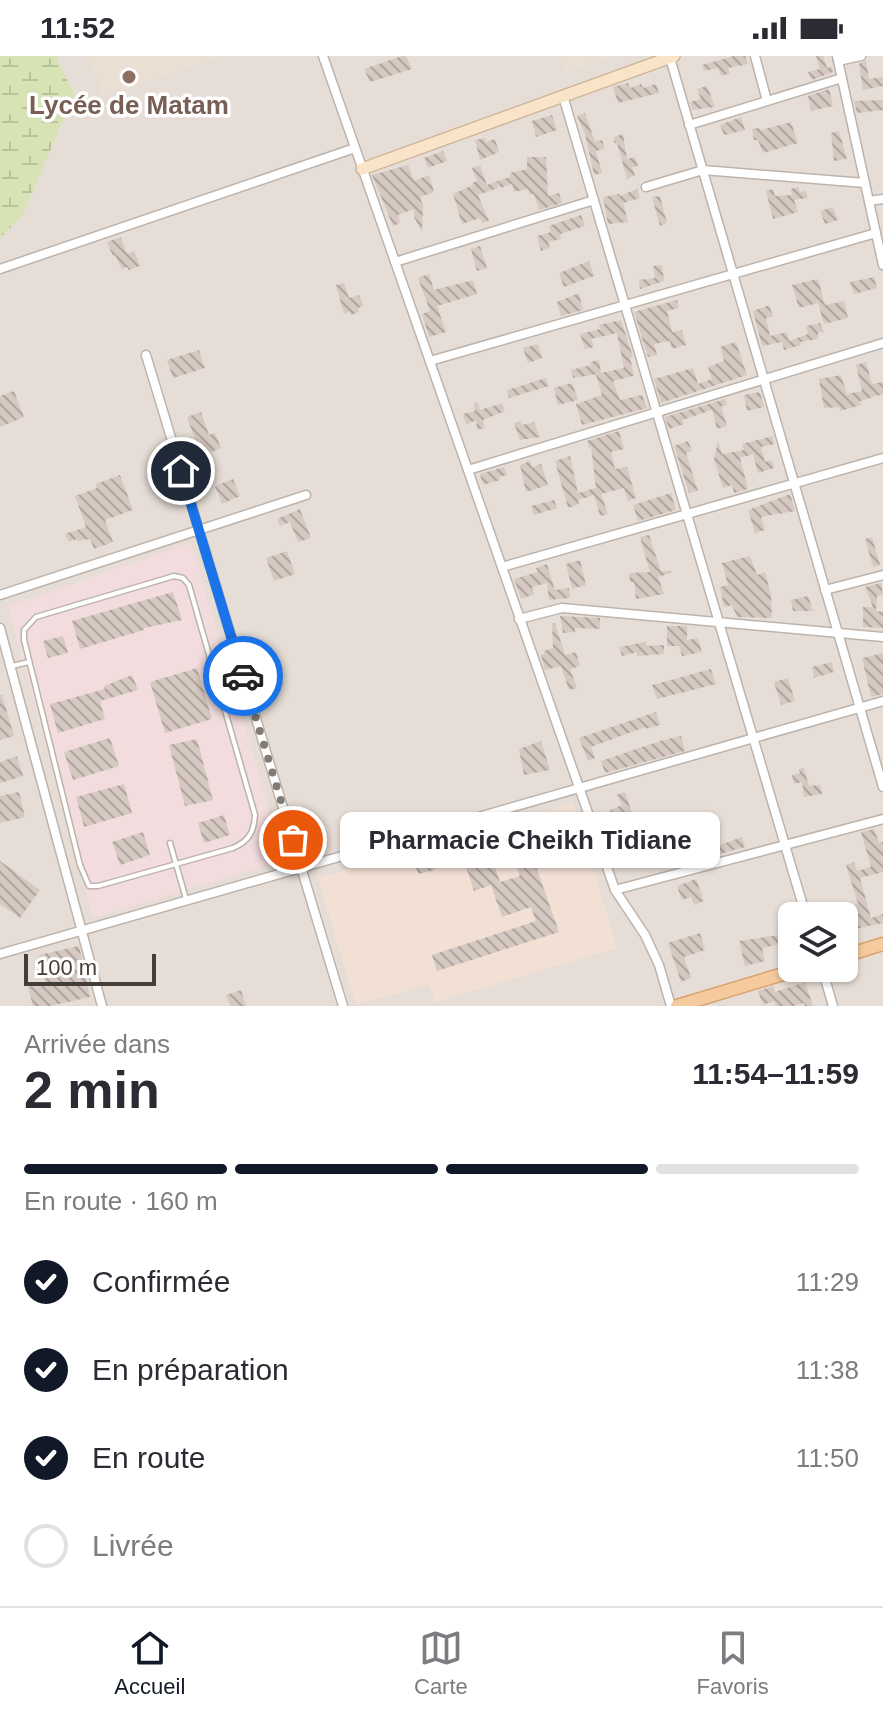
<!DOCTYPE html>
<html lang="fr">
<head>
<meta charset="utf-8">
<style>
  body { margin:0; font-family:Arial,sans-serif; background:#f2f2f3; color:#2b2b33; height:100vh; display:flex; flex-direction:column; font-size:30px; white-space:nowrap }
  * { box-sizing:border-box; margin:0 }
  p { font-size:26px; color:#7c7c81 }
  .icon { flex:none; width:44px; height:44px; fill:none; stroke:currentColor; stroke-width:2; stroke-linecap:round; stroke-linejoin:round }
  .map { position:relative; height:950px; overflow:hidden }
  .drawer { display:flex; flex-direction:column; background:#fff; flex:1 }
  .drawer>* { flex:none }
  .tools { position:absolute; left:778px; top:846px; display:grid; gap:16px }
  .tools a { display:grid; place-items:center; width:80px; height:80px; border-radius:12px; background:#fff; box-shadow:0 2px 6px #0004; font-size:40px }
  .scale { position:absolute; left:24px; bottom:20px; width:132px; box-sizing:border-box; padding-left:8px; border:4px solid #453d37; border-top:0; font-size:22px; line-height:28px; white-space:nowrap; color:#453d37; -webkit-text-stroke:6px #fff; paint-order:stroke }
  .pin { position:absolute; display:grid; place-items:center; width:68px; height:68px; color:#fff; margin:-34px; border:4px solid #fff; border-radius:50%; box-shadow:0 2px 8px #0007 }
  .courier { position:absolute; display:grid; place-items:center; width:80px; height:80px; margin:-40px; border:6px solid #1a73e8; border-radius:50%; background:#fff; color:#222; box-shadow:0 2px 10px #0007 }
  .bubble { position:absolute; height:56px; border-radius:12px; background:#fff; box-shadow:0 2px 6px #0004; font-size:26px; font-weight:700; line-height:56px; text-align:center }
  .head em { font-style:normal; font-weight:700 }
  .head div { display:flex; flex-direction:column-reverse }
  .head { display:flex; align-items:center; justify-content:space-between; height:136px; padding:0 24px }
  h1 { font-size:52px; font-weight:700; line-height:60px }
  .bar { display:grid; grid-template-columns:repeat(4,1fr); gap:12px 8px; align-content:center; height:96px; padding:0 24px }
  .bar i { height:10px; border-radius:6px; background:#e1e1e2 }
  .bar .on { background:#111827 }
  .bar p { grid-column:span 4 }
  ol { padding:0 24px; list-style:none }
  li { display:flex; align-items:center; gap:24px; height:88px }
  li p { margin-inline-start:auto }
  li .icon { padding:8px; border-radius:50%; background:#111827; color:#fff; stroke-width:4 }
  li:last-child { color:#7c7c81 }
  li i { width:44px; height:44px; border:4px solid #e1e1e2; border-radius:50% }
  .status { display:flex; justify-content:space-between; align-items:center; height:56px; padding:0 40px; background:#fff; direction:ltr }
  .status svg { height:22px; fill:currentColor }
  .tab-bar { display:flex; justify-content:space-around; align-items:center; height:112px; border-top:2px solid #e1e1e2; background:#fff; font-size:22px; color:#7c7c81 }
  .tab-bar a { display:grid; justify-items:center; gap:4px }
  .tab-bar .on { color:#111827 }
  .map>svg:first-child { display:block }
  .residential { fill:#e6ded6; fill-rule:evenodd }
  .commercial { fill:#f2e0d5 }
  .education { fill:#eadfd3 }
  .medical { fill:#f2dcde }
  .wetland { fill:url(#wetland-marsh) }
  .building { fill:url(#building-back-hatch) }
  .lines { fill:none; stroke-linecap:round; stroke-linejoin:round }
  .lane-casing { stroke:#bdb3ab; stroke-width:7 }
  .street-casing { stroke:#bdb3ab; stroke-width:11 }
  .secondary-casing { stroke:#ceb69b; stroke-width:14 }
  .primary-casing { stroke:#d8a36f; stroke-width:15 }
  .lane { stroke:#fff; stroke-width:4 }
  .street { stroke:#fff; stroke-width:8 }
  .secondary { stroke:#f9e4ca; stroke-width:11 }
  .primary { stroke:#f5ca9e; stroke-width:12 }
  .done { stroke:#827b75; stroke-width:8; stroke-dasharray:0 14.4 }
  .route { stroke:#1a73e8; stroke-width:10 }
  .education-dot { fill:#8d6e63; stroke:#fff; stroke-width:3 }
  .labels { text-anchor:middle; dominant-baseline:central; stroke-width:7; stroke-linejoin:round; paint-order:stroke }
  .education-label { font-size:26px; font-weight:bold; fill:#785e54; stroke:#fff }
</style>
</head>
<body>
<div class="status"><b>11:52</b><svg viewBox="0 0 49 12"><path d="M0 12V9h3v3zM5 12V6h3v6zM10 12V3h3v9zM15 12V0h3v12zM26 1h20v11H26zM47 4h2v5h-2z"/></svg></div>
<div class="map">
<svg width="883" height="950" viewBox="0 0 883 950">
  <defs>
    <pattern id="wetland-marsh" width="20" height="14" patternUnits="userSpaceOnUse" patternTransform="scale(2)"><rect width="20" height="14" fill="#d7e3b4"/><path d="M1 5h8M5 5V1M11 12h8M15 12V8" fill="none" stroke="#bac49b"/></pattern>
    <pattern id="building-back-hatch" width="6" height="6" patternUnits="userSpaceOnUse" patternTransform="scale(2)"><rect width="6" height="6" fill="#d6c9c1"/><path d="M-1 5l2 2M0 0l6 6M5-1l2 2" fill="none" stroke="#afa49e"/></pattern>
  </defs>
  <rect width="100%" height="100%" fill="#f2ede8"/>
  <path class="residential" d="M0,0H883V950H0ZM792,860H844V912H792Z"/>
  <polygon class="commercial" points="573,747 617,892 435,946 429,928 356,949 318,822"/>
  <g class="education">
    <polygon points="88,0 221,0 103,41"/>
    <polygon points="561,0 613,0 566,16"/>
  </g>
  <polygon class="medical" points="191,487 284,804 93,862 8,550"/>
  <polygon class="wetland" points="0,0 56,0 74,39 22,160 0,182"/>
  <g class="building">
    <polygon points="402,0 406,0 412,13 370,26 364,13"/>
    <polygon points="734,0 745,0 748,8 728,12 730,17 721,20 718,12 704,15 702,9"/>
    <polygon points="816,0 823,0 827,12 832,10 833,16 812,24 808,16 820,13"/>
    <polygon points="866,4 869,23 883,21 883,30 863,34 859,8"/>
    <polygon points="628,27 630,32 641,28 643,32 656,28 659,37 618,47 613,31"/>
    <polygon points="707,30 715,51 692,54 690,46 701,43 697,33"/>
    <polygon points="829,33 833,50 811,55 808,40"/>
    <polygon points="883,44 883,54 857,57 854,45"/>
    <polygon points="585,57 595,86 602,84 605,93 596,95 602,117 594,119 585,78 577,60"/>
    <polygon points="552,59 557,74 536,81 532,65"/>
    <polygon points="741,61 745,74 724,79 720,69"/>
    <polygon points="791,66 798,87 763,97 758,84 754,84 752,73 760,72 761,74"/>
    <polygon points="839,75 847,103 834,105 831,77"/>
    <polygon points="623,78 627,103 635,101 638,110 632,111 635,119 627,123 617,87 614,87 614,81"/>
    <polygon points="485,82 486,86 495,83 499,96 480,104 475,84"/>
    <polygon points="443,95 447,105 428,112 424,102"/>
    <polygon points="527,101 546,101 548,140 559,137 562,147 539,154 534,138 530,139 528,133 514,136 512,128 500,132 498,125 510,121 510,117 527,113"/>
    <polygon points="408,109 414,125 429,119 434,136 420,141 423,150 422,176 414,161 414,153 398,159 400,167 393,170 372,119"/>
    <polygon points="480,109 487,129 498,125 498,132 478,139 489,165 482,167 480,162 462,168 453,138 473,129 472,127 477,125 472,112"/>
    <polygon points="798,131 800,136 806,135 808,142 794,144 798,156 773,163 766,135 773,133 775,140 792,139 791,133"/>
    <polygon points="637,133 640,142 623,147 628,166 608,168 603,141 619,138 620,140"/>
    <polygon points="660,140 667,167 660,170 652,141"/>
    <polygon points="833,151 838,164 825,168 820,155"/>
    <polygon points="581,159 585,170 560,178 561,183 548,186 550,192 541,195 537,180 551,176 549,170"/>
    <polygon points="121,181 127,198 134,195 140,210 129,214 127,211 122,213 115,199 113,200 107,186"/>
    <polygon points="480,190 487,212 477,215 471,193"/>
    <polygon points="589,205 594,220 564,231 559,217"/>
    <polygon points="662,209 664,225 640,233 639,224 655,222 653,210"/>
    <polygon points="429,218 434,234 473,224 477,238 437,250 446,276 429,281 422,258 430,255 418,222"/>
    <polygon points="874,221 877,232 854,238 850,226"/>
    <polygon points="818,223 825,249 844,245 848,262 824,268 818,247 799,252 792,229"/>
    <polygon points="344,227 349,242 359,239 364,250 358,252 359,256 351,259 350,255 344,258 336,229"/>
    <polygon points="579,237 583,254 561,260 557,246"/>
    <polygon points="677,244 679,252 667,255 672,276 682,274 686,289 672,293 670,285 654,288 657,299 648,301 634,256"/>
    <polygon points="769,249 773,260 766,262 770,280 787,276 789,285 808,278 806,270 820,267 824,276 818,276 818,283 800,286 801,289 784,294 782,286 762,290 753,255"/>
    <polygon points="621,264 633,301 630,301 634,320 613,325 620,344 642,339 647,352 582,369 576,348 602,339 596,319 599,318 573,322 571,314 591,309 590,306 599,304 601,317 624,312 617,277 591,283 594,291 585,293 580,278 600,273 599,269"/>
    <polygon points="736,286 747,319 661,347 654,323 693,312 698,328 712,323 708,311 724,305 720,291"/>
    <polygon points="538,288 542,302 528,307 523,292"/>
    <polygon points="199,294 205,312 173,322 167,304"/>
    <polygon points="866,306 872,328 883,326 883,338 860,345 861,349 840,355 839,351 824,352 819,323 841,319 847,338 862,335 856,309"/>
    <polygon points="546,322 549,330 509,342 507,334"/>
    <polygon points="572,327 578,344 558,349 554,332"/>
    <polygon points="14,335 24,361 0,371 0,340"/>
    <polygon points="760,336 764,351 747,355 744,339"/>
    <polygon points="725,343 727,349 721,350 727,370 717,373 712,354 682,364 684,368 669,373 665,361"/>
    <polygon points="477,346 480,354 502,347 505,355 483,364 485,372 477,374 476,364 466,369 463,358 475,355 474,347"/>
    <polygon points="201,356 209,379 215,377 221,392 201,400 187,361"/>
    <polygon points="520,365 522,369 534,366 540,381 520,384 514,367"/>
    <polygon points="619,375 624,393 611,396 615,413 627,411 636,442 628,445 624,432 601,438 608,458 600,460 594,439 578,444 579,448 568,452 555,405 570,400 578,437 596,432 591,391 589,392 587,385"/>
    <polygon points="773,380 774,388 761,391 765,406 772,404 774,412 758,417 753,398 740,402 748,433 734,437 732,429 723,432 714,403 718,385 722,398 744,394 742,388"/>
    <polygon points="688,385 692,395 686,397 698,435 689,437 674,390"/>
    <polygon points="530,405 532,411 541,408 548,429 526,436 520,409"/>
    <polygon points="504,411 507,419 499,421 500,424 483,429 480,418"/>
    <polygon points="120,419 133,454 105,464 113,486 94,493 90,483 78,485 77,483 69,486 65,478 86,471 75,440 97,432 96,428"/>
    <polygon points="233,423 240,440 222,448 215,430"/>
    <polygon points="671,437 676,454 638,465 633,449"/>
    <polygon points="790,438 795,455 761,461 765,474 755,477 748,454"/>
    <polygon points="554,444 557,452 534,459 531,450"/>
    <polygon points="300,453 311,482 298,486 290,466 280,470 277,463"/>
    <polygon points="649,479 661,515 671,515 671,517 658,521 664,538 636,543 634,526 630,526 629,517 650,516 640,481"/>
    <polygon points="872,481 880,509 873,511 865,483"/>
    <polygon points="287,495 295,518 274,525 266,502"/>
    <polygon points="750,500 757,519 765,516 771,539 772,562 737,561 732,549 724,551 720,531 728,529 722,507"/>
    <polygon points="580,504 586,529 572,533 566,508"/>
    <polygon points="547,508 555,534 569,532 570,542 549,544 547,527 532,531 534,538 521,543 514,523 538,516 536,512"/>
    <polygon points="881,527 883,539 877,540 876,555 883,556 883,572 863,571 863,551 873,551 865,531"/>
    <polygon points="173,536 182,564 144,572 144,574 80,593 72,565"/>
    <polygon points="808,540 813,555 793,555 791,544"/>
    <polygon points="560,560 600,562 600,573 575,572 575,576 563,577"/>
    <polygon points="552,567 555,567 565,599 576,596 580,610 570,613 577,632 569,634 561,610 545,614 541,599 544,598 544,595 553,592"/>
    <polygon points="667,570 687,570 687,584 698,582 702,596 682,600 679,590 667,590"/>
    <polygon points="63,580 68,597 48,602 43,585"/>
    <polygon points="646,586 646,590 664,589 664,598 637,600 637,596 622,600 619,591"/>
    <polygon points="883,597 883,638 871,641 862,602"/>
    <polygon points="832,606 834,616 814,622 812,611"/>
    <polygon points="197,612 212,663 165,677 150,626"/>
    <polygon points="711,613 716,628 657,643 652,629"/>
    <polygon points="132,619 138,634 100,645 105,663 58,677 50,648 105,633 104,630"/>
    <polygon points="788,622 795,645 781,649 774,626"/>
    <polygon points="0,639 2,639 14,680 0,684"/>
    <polygon points="656,656 660,669 645,673 645,671 591,691 595,702 588,705 579,682"/>
    <polygon points="681,680 685,695 605,717 601,705 660,685"/>
    <polygon points="110,682 119,710 73,724 64,696"/>
    <polygon points="197,683 213,744 185,750 169,689"/>
    <polygon points="541,685 550,714 524,719 519,693"/>
    <polygon points="17,700 23,720 0,727 0,706"/>
    <polygon points="804,712 809,730 820,729 822,738 804,741 802,726 794,728 792,719 800,717 799,713"/>
    <polygon points="124,728 132,757 84,771 76,741"/>
    <polygon points="19,736 25,761 0,767 0,740"/>
    <polygon points="625,736 632,757 613,761 610,754 622,749 617,739"/>
    <polygon points="224,759 230,779 204,787 198,767"/>
    <polygon points="874,773 879,787 883,786 883,816 860,822 871,862 883,858 883,867 850,874 846,860 839,860 837,853 858,848 846,809 854,806 857,815 871,811 861,776"/>
    <polygon points="143,776 150,799 120,809 112,786"/>
    <polygon points="563,777 568,794 553,799 547,780"/>
    <polygon points="627,779 632,793 611,801 606,786"/>
    <polygon points="485,781 500,826 520,820 508,788 526,782 559,876 437,915 432,899 536,865 531,851 502,861 491,829 474,835 459,789"/>
    <polygon points="742,781 745,791 706,802 704,795"/>
    <polygon points="280,782 285,800 270,805 265,790"/>
    <polygon points="429,796 435,814 418,818 413,801"/>
    <polygon points="0,805 40,834 20,862 0,848"/>
    <polygon points="696,823 704,845 694,849 691,841 682,844 677,830"/>
    <polygon points="700,877 705,894 684,901 691,922 681,926 668,887"/>
    <polygon points="779,879 781,888 762,892 765,905 745,910 739,885"/>
    <polygon points="79,890 90,941 50,950 33,950 28,931 46,927 39,899"/>
    <polygon points="805,926 813,950 805,950 804,947 794,950 776,950 774,945 763,949 758,935 773,930 775,936"/>
    <polygon points="241,934 246,950 231,950 226,939"/>
  </g>
  <g class="lines">
    <g class="lane-casing">
      <g id="lane">
        <path d="M174,520L183,522L189,529L255,759C254,776 249,785 233,792L98,830H89L80,809L24,584V574L36,561Z"/>
        <polyline points="12,610 29,606"/>
        <polyline points="170,787 186,843"/>
      </g>
    </g>
    <g class="street-casing">
      <g id="street">
        <polyline points="323,0 615,834 645,879 659,909 671,950"/>
        <polyline points="755,0 767,45"/>
        <polyline points="837,0 883,209"/>
        <polyline points="670,2 883,731"/>
        <polyline points="838,5 861,0"/>
        <polyline points="563,40 806,860"/>
        <polyline points="689,69 842,22"/>
        <polyline points="646,131 703,114 865,127"/>
        <polyline points="869,145 883,143"/>
        <polyline points="395,206 594,144"/>
        <polyline points="0,213 355,92"/>
        <polyline points="146,299 343,950"/>
        <polyline points="430,305 876,177"/>
        <polyline points="468,414 883,287"/>
        <polyline points="502,511 883,402"/>
        <polyline points="825,534 883,519"/>
        <polyline points="0,539 306,439"/>
        <polyline points="519,563 562,552 883,581"/>
        <polyline points="0,572 102,950"/>
        <polyline points="615,834 883,763"/>
        <polyline points="0,898 883,645"/>
        <polyline points="822,912 833,950"/>
      </g>
    </g>
    <g class="secondary-casing">
      <polyline id="secondary" points="362,113 674,0"/>
    </g>
    <g class="primary-casing">
      <g id="primary">
        <polyline points="844,900 883,888"/>
        <polyline points="677,950 803,912"/>
      </g>
    </g>
    <use href="#lane" class="lane"/>
    <use href="#street" class="street"/>
    <use href="#secondary" class="secondary"/>
    <use href="#primary" class="primary"/>
  </g>
  <g class="lines">
    <polyline class="done" points="243,620 293,784"/>
    <polyline class="route" points="181,415 243,620"/>
  </g>
  <circle class="education-dot" cx="129" cy="21" r="8"/>
  <g class="labels">
    <g class="education-label">
      <text x="129" y="49">Lycée de Matam</text>
    </g>
  </g>
</svg>
<div class="tools">
<a><svg class="icon" aria-label="layers" viewBox="0 0 24 24"><path d="M12 4l9 5-9 5-9-5zM3 14l9 5 9-5"/></svg></a>
</div>
<div class="scale">100 m</div>
<div class="pin" style="left:293px;top:784px;background:#ea580c"><svg class="icon" aria-label="bag" viewBox="0 0 24 24"><path d="M5 8h14l-1 12H6zM9 8a3 3 0 0 1 6 0"/></svg></div>
<div class="pin" style="left:181px;top:415px;background:#1f2937"><svg class="icon" aria-label="home" viewBox="0 0 24 24"><path d="M3 11l9-7 9 7M6 9v11h12V9"/></svg></div>
<div class="courier" style="left:243px;top:620px"><svg class="icon" aria-label="car" viewBox="0 0 24 24"><path d="M5 17H2v-5l4-1 3-4h7l3 4 3 1v5h-3M9 17h6M6 11h13"/><circle cx="7" cy="17" r="2"/><circle cx="17" cy="17" r="2"/></svg></div>
<div class="bubble" style="left:340px;top:756px;width:380px">Pharmacie Cheikh Tidiane</div>
</div>
<section class="drawer">
<div class="head"><div><h1>2 min</h1><p>Arrivée dans</p></div><em>11:54–11:59</em></div>
<div class="bar"><i class="on"></i><i class="on"></i><i class="on"></i><i></i><p>En route · 160 m</p></div>
<ol>
<li><svg class="icon" aria-label="check" viewBox="0 0 24 24"><path d="M5 12l5 5 9-10"/></svg>Confirmée<p>11:29</p></li>
<li><svg class="icon" aria-label="check" viewBox="0 0 24 24"><path d="M5 12l5 5 9-10"/></svg>En préparation<p>11:38</p></li>
<li><svg class="icon" aria-label="check" viewBox="0 0 24 24"><path d="M5 12l5 5 9-10"/></svg>En route<p>11:50</p></li>
<li><i></i>Livrée</li>
</ol>
</section>
<nav class="tab-bar">
<a class="on"><svg class="icon" aria-label="home" viewBox="0 0 24 24"><path d="M3 11l9-7 9 7M6 9v11h12V9"/></svg>Accueil</a>
<a><svg class="icon" aria-label="map" viewBox="0 0 24 24"><path d="M3 6l6-2 6 2 6-2v14l-6 2-6-2-6 2zM9 4v14M15 6v14"/></svg>Carte</a>
<a><svg class="icon" aria-label="saved" viewBox="0 0 24 24"><path d="M7 4h10v16l-5-4-5 4z"/></svg>Favoris</a>
</nav>
</body>
</html>
